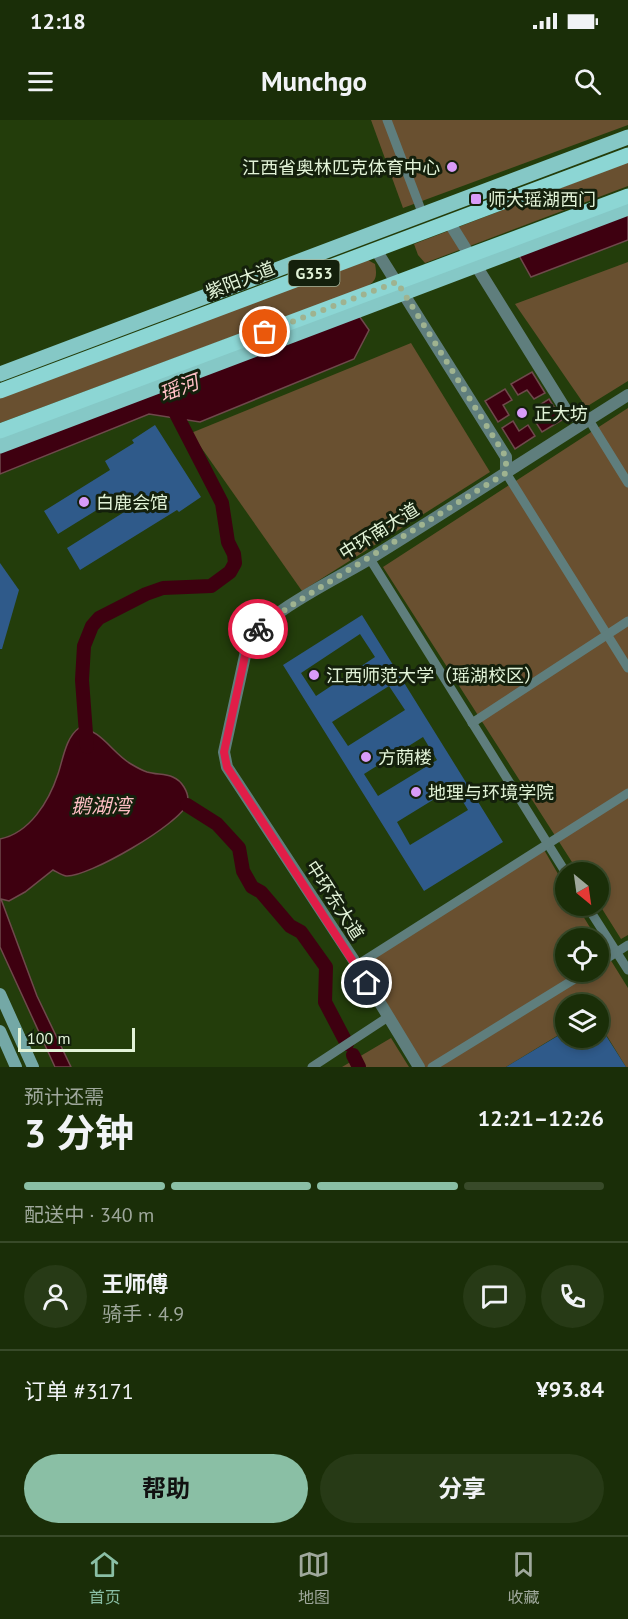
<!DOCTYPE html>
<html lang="zh">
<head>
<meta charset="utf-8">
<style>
  body { margin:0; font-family:"PT Sans","Noto Sans SC",sans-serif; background:#273a16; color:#f1f3f6; height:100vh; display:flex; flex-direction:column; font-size:22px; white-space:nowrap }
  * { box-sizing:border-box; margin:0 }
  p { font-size:20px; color:#9fa89c }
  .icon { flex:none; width:33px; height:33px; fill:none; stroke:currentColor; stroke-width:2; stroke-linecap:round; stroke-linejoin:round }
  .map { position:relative; height:947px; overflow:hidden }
  .sheet { display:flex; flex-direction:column; background:#1a2e08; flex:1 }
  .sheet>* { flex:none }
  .needle { width:39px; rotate:151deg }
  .buttons { position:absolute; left:555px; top:742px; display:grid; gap:12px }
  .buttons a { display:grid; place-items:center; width:54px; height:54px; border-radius:50%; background:#1a2e08; box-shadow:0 3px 9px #0003,0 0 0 2px #384a29; font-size:30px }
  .scale { position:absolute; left:18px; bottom:15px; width:117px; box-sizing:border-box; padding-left:6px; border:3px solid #e2f3d8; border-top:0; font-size:16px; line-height:21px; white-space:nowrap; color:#e2f3d8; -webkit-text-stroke:4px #14200c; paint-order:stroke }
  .pin { position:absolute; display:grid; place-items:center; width:51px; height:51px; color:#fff; margin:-26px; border:3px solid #fff; border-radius:50%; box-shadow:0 2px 6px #0007 }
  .courier { position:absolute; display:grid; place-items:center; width:60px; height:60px; margin:-30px; border:4px solid #e11d48; border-radius:50%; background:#fff; color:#222; box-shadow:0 2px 8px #0007 }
  .summary em { font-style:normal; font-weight:700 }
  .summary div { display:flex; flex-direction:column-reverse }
  .summary { display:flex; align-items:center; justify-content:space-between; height:102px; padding:0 24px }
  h1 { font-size:39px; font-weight:700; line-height:45px }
  .bar { display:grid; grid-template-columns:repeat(4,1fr); gap:9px 6px; align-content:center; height:72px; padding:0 24px }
  .bar i { height:8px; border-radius:4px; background:#384a29 }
  .bar .current { background:#8abfa5 }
  .bar p { grid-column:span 4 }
  .line { display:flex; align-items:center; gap:15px; padding:0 24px; border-top:2px solid #384a29 }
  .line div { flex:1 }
  .round { display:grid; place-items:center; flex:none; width:63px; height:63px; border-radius:32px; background:#273a16 }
  .cta { display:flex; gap:12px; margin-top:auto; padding:12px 24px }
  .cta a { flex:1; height:69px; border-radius:36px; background:#8abfa5; color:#111; font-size:24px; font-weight:700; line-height:69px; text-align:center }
  .cta a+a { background:#273a16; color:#f1f3f6 }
  .status { display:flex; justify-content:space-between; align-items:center; height:42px; padding:0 30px; background:#1a2e08; direction:ltr }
  .status svg { height:16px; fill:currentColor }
  header { display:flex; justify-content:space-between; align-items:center; height:78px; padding:0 24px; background:#1a2e08; font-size:27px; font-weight:700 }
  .tab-bar { display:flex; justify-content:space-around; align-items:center; height:84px; border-top:2px solid #384a29; background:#1a2e08; font-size:16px; color:#9fa89c }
  .tab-bar a { display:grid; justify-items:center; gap:3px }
  .tab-bar .current { color:#8abfa5 }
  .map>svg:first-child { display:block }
  .green { fill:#695030 }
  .water { fill:#3e0010; stroke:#6f494c; stroke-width:1.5 }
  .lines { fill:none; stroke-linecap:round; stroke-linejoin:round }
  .river { stroke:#3e0010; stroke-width:14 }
  .building { fill:#2f5a8a; fill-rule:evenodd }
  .minor { stroke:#5f7e7d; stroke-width:9 }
  .tertiary { stroke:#5f7e7d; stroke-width:12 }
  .secondary { stroke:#74a8a6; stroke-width:12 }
  .primary { stroke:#85c8c6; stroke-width:15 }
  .trunk { stroke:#8cd6d4; stroke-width:15 }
  .done { stroke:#9fb390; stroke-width:6; stroke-dasharray:0 10.8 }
  .route { stroke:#e11d48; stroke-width:8 }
  .poi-dot { fill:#d89bf8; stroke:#14200c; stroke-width:2 }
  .labels { text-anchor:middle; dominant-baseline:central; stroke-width:6; stroke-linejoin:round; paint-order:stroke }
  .shield { fill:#14200c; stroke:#a4b49b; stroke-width:1.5 }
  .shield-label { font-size:16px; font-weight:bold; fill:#e2f3d8 }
  .poi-label { font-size:18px; fill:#e2f3d8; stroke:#14200c; text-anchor:start }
  .street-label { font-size:18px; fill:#e2f3d8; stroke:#14200c }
  .water-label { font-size:20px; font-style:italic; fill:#ffbfc5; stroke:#14200c }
</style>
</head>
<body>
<div class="status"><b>12:18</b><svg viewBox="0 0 49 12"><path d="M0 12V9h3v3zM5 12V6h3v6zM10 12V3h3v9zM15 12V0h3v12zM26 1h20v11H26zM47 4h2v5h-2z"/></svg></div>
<header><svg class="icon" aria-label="menu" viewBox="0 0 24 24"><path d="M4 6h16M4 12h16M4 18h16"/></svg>Munchgo<svg class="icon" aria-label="search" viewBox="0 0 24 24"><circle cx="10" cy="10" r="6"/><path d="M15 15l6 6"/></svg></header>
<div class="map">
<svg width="628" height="947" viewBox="0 0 628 947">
  <rect width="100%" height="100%" fill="#233d0b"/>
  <g class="green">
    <polygon points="371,0 628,0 628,5 403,88"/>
    <polygon points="628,42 628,66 425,143 418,135 414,124"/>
    <path d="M366,139L375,144C377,156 377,161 366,167L0,303V278Z"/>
    <polygon points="628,142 628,261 586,287 515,184"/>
    <polygon points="411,223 490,352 302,471 191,313"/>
    <polygon points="628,288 628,815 621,819 599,784 598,753 579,753 383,447"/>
    <polygon points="543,728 565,766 566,786 577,786 597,819 566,819 566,852 598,852 599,846 610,839 628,868 628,947 626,947 599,903 598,885 566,885 565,911 506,947 419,947 357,845"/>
    <polygon points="391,918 409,947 342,947"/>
  </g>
  <g class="water">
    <polygon points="628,90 628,120 531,157 517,132"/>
    <polygon points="357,193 369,210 354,239 200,302 149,294 0,354 0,330"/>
    <polygon points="532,252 545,273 534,279 527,270 518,275 511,264"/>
    <polygon points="505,269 512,280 503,285 509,295 498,302 485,281"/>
    <polygon points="549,279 562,300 542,312 535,301 544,295 538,286"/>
    <polygon points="513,301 519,311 528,305 535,316 515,329 502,308"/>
    <path d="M79,608C101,609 112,633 131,644C136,647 141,650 147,652C161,656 175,652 184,667C187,672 189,679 187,684C180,704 87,758 66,756C62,755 57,752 53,750L25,772L9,781L1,779L37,876L71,947H55L0,827V719C30,713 49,681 58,654C63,639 66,617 79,608Z"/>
  </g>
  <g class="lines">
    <g class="river">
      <polyline points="87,627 82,560 84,526 92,506 99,498 146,474 163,468 211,466 230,452 235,443 234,434 228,422 222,383 172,286"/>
      <polyline points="187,685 217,704 239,728 243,751 252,767 261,772 290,806 301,812 326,847 325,882 347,924"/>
      <polyline points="353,935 359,947"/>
    </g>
  </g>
  <g class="building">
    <polygon points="155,305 201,377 179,392 177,390 80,450 67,428 129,389 121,375 58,414 44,391 110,350 105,341 134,323 132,320"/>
    <polygon points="0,443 19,470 2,529 0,529"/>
    <path d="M362,495L503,722L424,771L283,545ZM360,514L375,537L316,576L301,553ZM389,566L405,590L348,626L332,602ZM423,617L437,640L378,676L364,654ZM454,667L468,690L410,725L397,702Z"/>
    <polygon points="598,903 626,947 506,947 566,911 566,918 598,918"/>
  </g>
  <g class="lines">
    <g class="minor">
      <polyline points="387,0 423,95"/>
      <polyline points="589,300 628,363"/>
      <polyline points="506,353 628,548"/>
      <polyline points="370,439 566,753"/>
      <polyline points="472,603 628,501"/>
      <polyline points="587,786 628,850"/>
      <polyline points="598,844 628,825"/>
      <polyline points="357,845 628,673"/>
      <polyline points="312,947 388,897"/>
      <polyline points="432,947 586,852"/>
    </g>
    <g class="tertiary">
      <polyline points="449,102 569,295 589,300"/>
      <polyline points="376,130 506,337 506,353"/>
      <path d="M419,947L357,845L227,647L224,632L248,522C268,491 338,458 371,438C457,385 542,329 628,275"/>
    </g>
    <g class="secondary">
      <polyline points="0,874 33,947"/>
      <polyline points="0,911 16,947"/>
    </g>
    <g class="primary">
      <polyline points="0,254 628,17"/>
      <polyline points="0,326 628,88"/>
    </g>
    <g class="trunk">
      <polyline points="0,271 628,35"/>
      <polyline points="0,311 628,76"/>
    </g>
  </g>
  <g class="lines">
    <polyline class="done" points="258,509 295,483 506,353 506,337 397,162 265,212"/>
    <polyline class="route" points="258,509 248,522 224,632 227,647 367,863"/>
  </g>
  <g class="poi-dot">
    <circle cx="452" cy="47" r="6"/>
    <rect x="470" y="73" width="12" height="12" rx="3"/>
    <circle cx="522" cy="293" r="6"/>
    <circle cx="84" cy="382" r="6"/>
    <circle cx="314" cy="555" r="6"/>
    <circle cx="366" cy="637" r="6"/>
    <circle cx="416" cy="672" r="6"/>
  </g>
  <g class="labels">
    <rect class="shield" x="288.5" y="140" width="51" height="26" rx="4.5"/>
    <g class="shield-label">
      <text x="314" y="153">G353</text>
    </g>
    <g class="poi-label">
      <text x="440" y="47" text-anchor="end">江西省奥林匹克体育中心</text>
      <text x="488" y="79">师大瑶湖西门</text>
      <text x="534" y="293">正大坊</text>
      <text x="96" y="382">白鹿会馆</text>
      <text x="326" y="555">江西师范大学（瑶湖校区）</text>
      <text x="378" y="637">方荫楼</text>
      <text x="428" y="672">地理与环境学院</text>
    </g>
    <g class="street-label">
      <text transform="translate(240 160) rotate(-21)">紫阳大道</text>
      <text transform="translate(379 411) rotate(-32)">中环南大道</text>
      <text transform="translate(335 780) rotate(57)">中环东大道</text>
    </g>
    <g class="water-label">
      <text transform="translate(179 268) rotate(-21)">瑶河</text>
      <text x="101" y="686">鹅湖湾</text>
    </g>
  </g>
</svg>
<div class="buttons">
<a><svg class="needle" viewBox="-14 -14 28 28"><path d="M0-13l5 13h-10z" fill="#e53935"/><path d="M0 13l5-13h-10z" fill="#9fa89c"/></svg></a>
<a><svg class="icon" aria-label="locate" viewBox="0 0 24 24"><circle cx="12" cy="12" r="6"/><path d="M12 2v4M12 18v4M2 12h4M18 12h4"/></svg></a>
<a><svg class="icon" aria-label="layers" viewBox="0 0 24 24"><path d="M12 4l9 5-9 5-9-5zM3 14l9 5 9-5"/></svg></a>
</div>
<div class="scale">100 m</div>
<div class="pin" style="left:265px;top:212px;background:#ea580c"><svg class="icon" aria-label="bag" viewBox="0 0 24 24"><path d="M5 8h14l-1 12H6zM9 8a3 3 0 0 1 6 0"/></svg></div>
<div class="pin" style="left:367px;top:863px;background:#1f2937"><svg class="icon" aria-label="home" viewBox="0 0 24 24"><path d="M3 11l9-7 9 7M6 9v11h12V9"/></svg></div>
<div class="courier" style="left:258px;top:509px"><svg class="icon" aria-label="bike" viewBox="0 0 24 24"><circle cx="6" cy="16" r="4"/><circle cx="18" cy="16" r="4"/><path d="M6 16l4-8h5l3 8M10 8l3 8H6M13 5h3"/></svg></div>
</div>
<section class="sheet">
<div class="summary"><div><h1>3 分钟</h1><p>预计还需</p></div><em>12:21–12:26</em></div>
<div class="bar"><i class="current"></i><i class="current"></i><i class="current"></i><i></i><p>配送中 · 340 m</p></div>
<div class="line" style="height:108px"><a class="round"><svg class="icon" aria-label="person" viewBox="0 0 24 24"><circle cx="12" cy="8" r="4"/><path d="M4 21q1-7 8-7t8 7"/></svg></a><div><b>王师傅</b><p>骑手 · 4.9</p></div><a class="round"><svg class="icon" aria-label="chat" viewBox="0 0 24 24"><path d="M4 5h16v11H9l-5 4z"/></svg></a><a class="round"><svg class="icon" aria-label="phone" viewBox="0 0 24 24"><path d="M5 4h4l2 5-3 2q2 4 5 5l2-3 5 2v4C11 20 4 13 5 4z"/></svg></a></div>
<div class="line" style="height:78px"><div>订单 #3171</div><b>¥93.84</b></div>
<div class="cta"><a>帮助</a><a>分享</a></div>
</section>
<nav class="tab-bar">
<a class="current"><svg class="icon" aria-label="home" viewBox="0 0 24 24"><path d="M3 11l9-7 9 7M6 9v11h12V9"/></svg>首页</a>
<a><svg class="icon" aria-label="map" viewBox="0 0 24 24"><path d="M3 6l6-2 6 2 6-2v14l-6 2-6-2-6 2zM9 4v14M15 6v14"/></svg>地图</a>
<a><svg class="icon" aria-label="saved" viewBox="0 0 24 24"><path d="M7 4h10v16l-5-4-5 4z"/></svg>收藏</a>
</nav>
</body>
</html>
